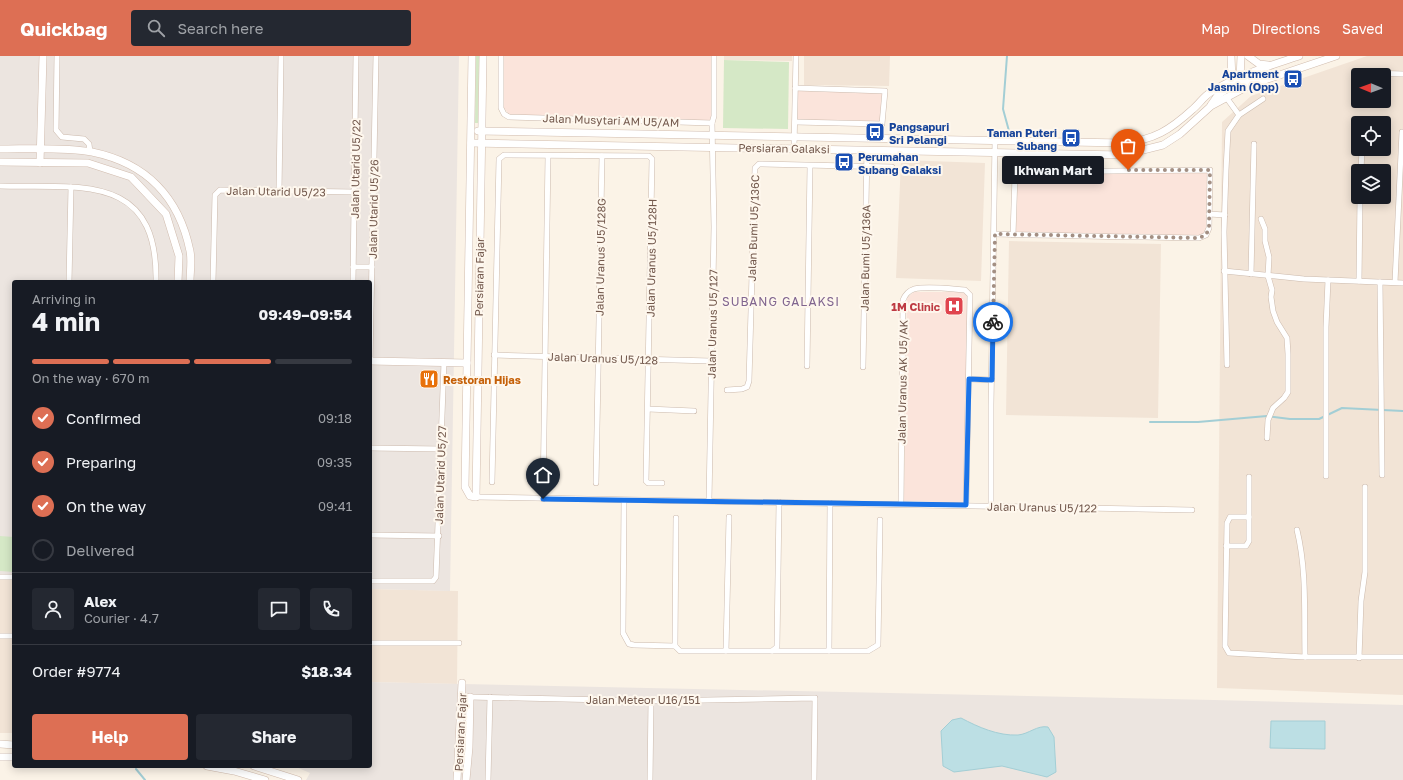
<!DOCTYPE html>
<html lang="en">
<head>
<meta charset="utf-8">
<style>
  body { margin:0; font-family:"Golos Text",sans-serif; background:#242831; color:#f1f3f6; height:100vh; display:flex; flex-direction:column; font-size:15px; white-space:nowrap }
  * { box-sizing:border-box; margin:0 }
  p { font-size:13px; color:#9ea1a6 }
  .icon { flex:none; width:22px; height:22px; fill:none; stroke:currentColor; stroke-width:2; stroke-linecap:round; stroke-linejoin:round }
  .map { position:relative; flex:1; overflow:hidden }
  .side { position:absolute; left:12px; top:224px; width:360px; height:488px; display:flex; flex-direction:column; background:#171b24; border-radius:4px; box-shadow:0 2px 10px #0003 }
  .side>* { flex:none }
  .needle { width:26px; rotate:271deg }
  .buttons { position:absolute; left:1351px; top:12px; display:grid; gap:8px }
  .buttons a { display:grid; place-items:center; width:40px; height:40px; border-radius:4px; background:#171b24; box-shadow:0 2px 10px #0003; font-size:20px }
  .pin { position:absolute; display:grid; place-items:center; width:34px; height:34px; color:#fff; margin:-41px -17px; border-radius:50% 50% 50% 0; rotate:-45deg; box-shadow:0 0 4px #0007 }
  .pin .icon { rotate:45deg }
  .courier { position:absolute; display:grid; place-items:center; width:40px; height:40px; margin:-20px; border:3px solid #1a73e8; border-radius:50%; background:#fff; color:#222; box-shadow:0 1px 5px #0007 }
  .bubble { position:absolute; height:28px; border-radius:4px; background:#171b24; box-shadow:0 2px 10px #0003; font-size:13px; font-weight:700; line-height:28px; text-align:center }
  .overview em { font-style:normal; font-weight:700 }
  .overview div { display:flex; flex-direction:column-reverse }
  .overview { display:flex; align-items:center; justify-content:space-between; height:68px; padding:0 20px }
  h1 { font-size:26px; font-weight:700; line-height:30px }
  .bar { display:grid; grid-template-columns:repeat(4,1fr); gap:6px 4px; align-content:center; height:48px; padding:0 20px }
  .bar i { height:5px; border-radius:3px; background:#363941 }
  .bar .current { background:#dd6f54 }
  .bar p { grid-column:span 4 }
  .line { display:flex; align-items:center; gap:10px; padding:0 20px; border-top:1px solid #363941 }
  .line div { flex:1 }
  .round { display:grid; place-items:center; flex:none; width:42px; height:42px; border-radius:4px; background:#242831 }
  ol { padding:0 20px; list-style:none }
  li { display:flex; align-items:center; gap:12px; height:44px }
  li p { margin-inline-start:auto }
  li .icon { padding:4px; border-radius:50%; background:#dd6f54; color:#fff; stroke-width:4 }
  li:last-child { color:#9ea1a6 }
  li i { width:22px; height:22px; border:2px solid #363941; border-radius:50% }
  .primary-button { display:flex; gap:8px; margin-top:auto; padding:8px 20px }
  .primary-button a { flex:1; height:46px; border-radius:4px; background:#dd6f54; color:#fff; font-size:16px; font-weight:700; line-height:46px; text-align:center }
  .primary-button a+a { background:#242831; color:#f1f3f6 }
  header { display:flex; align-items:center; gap:24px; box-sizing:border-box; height:56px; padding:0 20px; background:#dd6f54; color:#fff }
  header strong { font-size:19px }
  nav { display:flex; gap:22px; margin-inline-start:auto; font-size:14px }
  .search { width:280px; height:36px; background:#242831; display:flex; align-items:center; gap:10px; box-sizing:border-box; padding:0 14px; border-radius:4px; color:#9ea1a6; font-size:15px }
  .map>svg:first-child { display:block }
  .residential { fill:#f2e4d6; fill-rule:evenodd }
  .commercial { fill:#fbe4db }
  .industrial { fill:#ece5e0 }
  .green { fill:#d5e8c6 }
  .water { fill:#bcdfe4; stroke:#a3ced5 }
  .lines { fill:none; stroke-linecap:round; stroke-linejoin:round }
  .stream { stroke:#a3ced5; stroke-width:2 }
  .street-casing { stroke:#ccbaad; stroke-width:6 }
  .secondary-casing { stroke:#d1bcae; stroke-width:8 }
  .street { stroke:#fff; stroke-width:5 }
  .secondary { stroke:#fff; stroke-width:7 }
  .done { stroke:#a38f83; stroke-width:4; stroke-dasharray:0 7.2 }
  .route { stroke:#1a73e8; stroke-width:5 }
  .labels { text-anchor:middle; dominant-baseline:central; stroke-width:4; stroke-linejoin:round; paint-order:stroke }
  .transit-label { font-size:11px; font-weight:bold; fill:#164399; stroke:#fef7ed; text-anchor:end }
  .street-label { font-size:11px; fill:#73594d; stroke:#fef7ed }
  .health-label { font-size:11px; font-weight:bold; fill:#be3a42; stroke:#fef7ed; text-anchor:end }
  .food-label { font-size:11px; font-weight:bold; fill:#c56008; stroke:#fef7ed; text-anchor:start }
  .neighbourhood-label { font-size:12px; letter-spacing:1px; fill:#80658f; stroke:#fef7ed }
</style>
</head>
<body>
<header>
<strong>Quickbag</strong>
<div class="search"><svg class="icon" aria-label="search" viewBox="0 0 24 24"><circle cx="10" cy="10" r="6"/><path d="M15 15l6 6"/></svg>Search here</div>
<nav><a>Map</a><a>Directions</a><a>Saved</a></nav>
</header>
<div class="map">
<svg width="1403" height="724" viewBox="0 0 1403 724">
  <rect width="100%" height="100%" fill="#fbf3e7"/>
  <g class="residential">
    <polygon points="724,0 792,0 792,5 724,4"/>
    <polygon points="804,0 890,0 889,30 804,29"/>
    <path d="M1367,0H1403V639L1217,632L1222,66L1251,40ZM1358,19H1384V45H1358ZM1358,67H1384V93H1358ZM1358,115H1384V141H1358Z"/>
    <polygon points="901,104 985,107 981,225 896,222"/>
    <polygon points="1009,185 1161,188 1158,362 1006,359"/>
    <polygon points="0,523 14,524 14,677 0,677"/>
    <polygon points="370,533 458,535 457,628 370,626"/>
  </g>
  <g class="commercial">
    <polygon points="504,0 712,0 711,60 710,65 510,59 503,51"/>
    <polygon points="798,35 882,37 881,63 880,65 797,64"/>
    <polygon points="1024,117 1207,117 1206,171 1204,177 1198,180 1016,176 1018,123"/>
    <polygon points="914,236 963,236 968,240 964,447 904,445 907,242"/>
  </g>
  <g class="industrial">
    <polygon points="0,0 459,0 450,535 370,533 370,226 14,226 14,522 0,522"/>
    <polygon points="370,626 1214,644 1403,649 1403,724 306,724 310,717 294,710 370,710"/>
  </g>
  <g class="green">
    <polygon points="476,0 479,0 478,67 475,67"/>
    <polygon points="724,4 789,6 788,73 723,72"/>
    <polygon points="0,480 14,481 14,516 0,515"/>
  </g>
  <g class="water">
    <path d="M961,662C978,671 998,680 1018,679C1029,678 1037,669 1048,671L1054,681L1056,716L1047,721L1002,710L954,716L943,710L941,675L952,664Z"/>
    <polygon points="1271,665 1325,665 1325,693 1270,692"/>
  </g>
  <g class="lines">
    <g class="stream">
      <polyline points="1007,0 1003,53 1009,75"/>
      <polyline points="1150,366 1198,366 1267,360 1290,363 1319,363 1342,352 1403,355"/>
      <polyline points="136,713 145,724"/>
    </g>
    <g class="street-casing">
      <g id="street">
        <polyline points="57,0 56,74 62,81 84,83 89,88 90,96"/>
        <polyline points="501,0 501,52 504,58 509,61 712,67 714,171 709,445"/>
        <polyline points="1371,17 1403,18"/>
        <polyline points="1226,41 1239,59 1228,75 1226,114 1224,176 1227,309"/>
        <polyline points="1239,59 1263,43"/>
        <polyline points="795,66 882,68 885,35 795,32"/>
        <polyline points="712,67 714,60 714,0"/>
        <polyline points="794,92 796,0"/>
        <polyline points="1361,115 1362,93"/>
        <path d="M0,130C80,132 158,116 156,226"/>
        <polyline points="279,135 281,0"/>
        <polyline points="1209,158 1225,159"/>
        <polyline points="1261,163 1265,173 1265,185 1269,201 1268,220 1272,234 1271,241 1273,255 1277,266 1287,282 1288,298 1288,336 1284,342 1273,352 1268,364 1267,382"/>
        <path d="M995,178C1063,180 1131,181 1199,182L1206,179L1209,172L1210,114L1019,116L1015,119L1013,179"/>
        <polyline points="353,211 372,211"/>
        <polyline points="1224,215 1304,223 1403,227"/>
        <polyline points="1251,218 1254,88"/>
        <polyline points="1359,225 1360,141"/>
        <polyline points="69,226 71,131"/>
        <polyline points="213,226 215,139 220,134 354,136"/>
        <polyline points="353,226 356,0"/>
        <polyline points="1380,226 1382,419"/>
        <polyline points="1395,226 1402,76"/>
        <polyline points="494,299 711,305"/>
        <polyline points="370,305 376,0"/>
        <polyline points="807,310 810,110"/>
        <polyline points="863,311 867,94"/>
        <polyline points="969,323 992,324"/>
        <polyline points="727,334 742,333 747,331 749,325 755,112 759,108 892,111"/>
        <polyline points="648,353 694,355"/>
        <polyline points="370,392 441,393"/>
        <polyline points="1326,420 1326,271 1328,224"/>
        <polyline points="492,426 499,103 504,99 649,100 652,103 646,425 648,427 662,427"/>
        <polyline points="596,427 602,100"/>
        <polyline points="476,441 1192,454"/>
        <polyline points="543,443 548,100"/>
        <polyline points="624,444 623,577 629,588 634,589 675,590 680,595 772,595 777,591 779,446"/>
        <path d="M901,448L903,244C905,239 908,235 914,233C928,230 951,233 965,234L970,239L966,449"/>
        <polyline points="991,450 991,349 995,84"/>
        <polyline points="1249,461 1230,461 1227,467 1225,590 1229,597 1305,601 1403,601"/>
        <path d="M1297,474C1307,515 1304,558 1305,601"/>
        <polyline points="370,479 439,480"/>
        <polyline points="1226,490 1246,490 1249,485 1249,421"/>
        <polyline points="0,521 14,521"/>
        <polyline points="370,525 433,525 436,521 444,306"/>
        <polyline points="0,580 14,580"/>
        <polyline points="370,587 459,587"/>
        <polyline points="675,590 676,462"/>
        <polyline points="726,595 729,461"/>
        <polyline points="772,595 868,595 878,589 880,464"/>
        <polyline points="829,595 830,447"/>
        <polyline points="1359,602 1361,545 1365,516 1365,431"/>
        <polyline points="470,641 651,645 815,642 814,724"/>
        <polyline points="488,724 490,641"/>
        <polyline points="650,724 651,645"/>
      </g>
    </g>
    <g class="secondary-casing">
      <g id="secondary">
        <polyline points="472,0 465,431 470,440 476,441 483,0"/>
        <polyline points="1231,0 1232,24"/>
        <polyline points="1248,0 1259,8 1268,9"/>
        <polyline points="1235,26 1245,26 1258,22"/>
        <polyline points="1211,49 1218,39 1240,24 1241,0"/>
        <path d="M478,75L1123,87C1154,84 1170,74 1193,53C1199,48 1204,40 1211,36C1238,19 1269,10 1299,0"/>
        <polyline points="471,87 1123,99 1163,89 1180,78 1211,50 1250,29 1336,0"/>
        <path d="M0,93C28,93 65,91 92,96C146,107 179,141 190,195C192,205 190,216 190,226"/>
        <polyline points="0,106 88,107 131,121 166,158 179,200 178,226"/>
        <polyline points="40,107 43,0"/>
        <polyline points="370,305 467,307"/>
        <polyline points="0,688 14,689"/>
        <polyline points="0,701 14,701"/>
        <polyline points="207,710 234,715 265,724"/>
        <polyline points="254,710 298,724"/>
        <polyline points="457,724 462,627"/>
        <polyline points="466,724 469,691 470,641"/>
      </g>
    </g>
    <use href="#street" class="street"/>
    <use href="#secondary" class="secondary"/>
  </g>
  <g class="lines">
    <polyline class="done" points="993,266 995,178 1199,182 1206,179 1209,172 1210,114 1128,114"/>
    <polyline class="route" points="543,443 966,449 969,323 992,324 993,266"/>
  </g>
  <defs>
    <g id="bus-square" transform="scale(1)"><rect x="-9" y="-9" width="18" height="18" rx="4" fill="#1a4fb4" stroke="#fef7ed"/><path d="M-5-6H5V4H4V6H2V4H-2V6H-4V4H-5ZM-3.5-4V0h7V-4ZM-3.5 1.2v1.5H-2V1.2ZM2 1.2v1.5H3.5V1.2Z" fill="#fff"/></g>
    <g id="hospital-square" transform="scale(1)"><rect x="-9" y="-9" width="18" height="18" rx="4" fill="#e0444e" stroke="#fef7ed"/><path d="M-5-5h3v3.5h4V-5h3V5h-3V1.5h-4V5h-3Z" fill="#fff"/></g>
    <g id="restaurant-square" transform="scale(1)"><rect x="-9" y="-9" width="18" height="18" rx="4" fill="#e8710a" stroke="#fef7ed"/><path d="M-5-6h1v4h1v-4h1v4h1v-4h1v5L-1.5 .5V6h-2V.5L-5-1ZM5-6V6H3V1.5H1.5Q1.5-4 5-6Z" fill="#fff"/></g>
  </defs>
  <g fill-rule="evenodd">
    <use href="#bus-square" x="1293" y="23"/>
    <use href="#bus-square" x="875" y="76"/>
    <use href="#bus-square" x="1071" y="82"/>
    <use href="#bus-square" x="844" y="106"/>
    <use href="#hospital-square" x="954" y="250"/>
    <use href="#restaurant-square" x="429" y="323"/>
  </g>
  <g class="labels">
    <g class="transit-label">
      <text x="1279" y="17">Apartment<tspan x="1279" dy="13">Jasmin (Opp)</tspan></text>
      <text x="889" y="70" text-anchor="start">Pangsapuri<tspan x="889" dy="13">Sri Pelangi</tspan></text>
      <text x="1057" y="76">Taman Puteri<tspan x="1057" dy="13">Subang</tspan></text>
      <text x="858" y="100" text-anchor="start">Perumahan<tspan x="858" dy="13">Subang Galaksi</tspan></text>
    </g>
    <g class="street-label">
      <text transform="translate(611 64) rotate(2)">Jalan Musytari AM U5/AM</text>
      <text transform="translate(784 92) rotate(1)">Persiaran Galaksi</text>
      <text transform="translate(355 113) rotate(-89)">Jalan Utarid U5/22</text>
      <text transform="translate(276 135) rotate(1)">Jalan Utarid U5/23</text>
      <text transform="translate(373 153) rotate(-89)">Jalan Utarid U5/26</text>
      <text transform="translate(753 172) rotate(-88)">Jalan Bumi U5/136C</text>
      <text transform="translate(600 201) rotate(-89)">Jalan Uranus U5/128G</text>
      <text transform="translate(651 202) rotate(-89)">Jalan Uranus U5/128H</text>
      <text transform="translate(865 202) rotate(-89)">Jalan Bumi U5/136A</text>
      <text transform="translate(479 221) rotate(-89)">Persiaran Fajar</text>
      <text transform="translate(712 268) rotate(-89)">Jalan Uranus U5/127</text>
      <text transform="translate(603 302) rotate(2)">Jalan Uranus U5/128</text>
      <text transform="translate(902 326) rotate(-89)">Jalan Uranus AK U5/AK</text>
      <text transform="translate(440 419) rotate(-88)">Jalan Utarid U5/27</text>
      <text transform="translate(1042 451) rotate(1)">Jalan Uranus U5/122</text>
      <text x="643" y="643">Jalan Meteor U16/151</text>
      <text transform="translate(460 676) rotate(-87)">Persiaran Fajar</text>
    </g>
    <g class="health-label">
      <text x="940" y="250">1M Clinic</text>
    </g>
    <g class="food-label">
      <text x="443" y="323">Restoran Hijas</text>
    </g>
    <g class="neighbourhood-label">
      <text x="781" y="245">SUBANG GALAKSI</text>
    </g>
  </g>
</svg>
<div class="buttons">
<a><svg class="needle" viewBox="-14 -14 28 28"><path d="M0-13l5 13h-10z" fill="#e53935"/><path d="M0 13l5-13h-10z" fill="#9ea1a6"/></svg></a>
<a><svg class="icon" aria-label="locate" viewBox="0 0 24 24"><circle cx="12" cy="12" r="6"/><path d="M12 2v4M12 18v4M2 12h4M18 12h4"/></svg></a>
<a><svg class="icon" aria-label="layers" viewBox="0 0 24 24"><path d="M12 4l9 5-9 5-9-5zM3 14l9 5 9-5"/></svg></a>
</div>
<div class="pin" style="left:1128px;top:114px;background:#ea580c"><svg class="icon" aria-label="bag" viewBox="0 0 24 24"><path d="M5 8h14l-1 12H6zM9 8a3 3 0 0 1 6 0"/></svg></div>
<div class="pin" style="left:543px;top:443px;background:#1f2937"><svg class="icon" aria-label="home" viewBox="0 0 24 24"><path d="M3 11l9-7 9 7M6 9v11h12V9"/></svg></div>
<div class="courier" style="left:993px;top:266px"><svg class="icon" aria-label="bike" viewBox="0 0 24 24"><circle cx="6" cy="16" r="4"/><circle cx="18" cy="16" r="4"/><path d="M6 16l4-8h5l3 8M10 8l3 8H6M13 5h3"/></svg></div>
<div class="bubble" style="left:1002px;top:100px;width:102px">Ikhwan Mart</div>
<section class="side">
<div class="overview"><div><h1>4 min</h1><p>Arriving in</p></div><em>09:49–09:54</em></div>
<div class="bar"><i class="current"></i><i class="current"></i><i class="current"></i><i></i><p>On the way · 670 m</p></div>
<ol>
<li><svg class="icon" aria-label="check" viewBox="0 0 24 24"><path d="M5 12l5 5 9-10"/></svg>Confirmed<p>09:18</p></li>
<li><svg class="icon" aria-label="check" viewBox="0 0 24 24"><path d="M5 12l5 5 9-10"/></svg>Preparing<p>09:35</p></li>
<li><svg class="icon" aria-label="check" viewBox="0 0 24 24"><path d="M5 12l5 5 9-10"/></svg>On the way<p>09:41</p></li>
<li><i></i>Delivered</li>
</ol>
<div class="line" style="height:72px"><a class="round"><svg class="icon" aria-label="person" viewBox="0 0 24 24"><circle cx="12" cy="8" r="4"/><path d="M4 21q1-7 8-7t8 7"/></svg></a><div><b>Alex</b><p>Courier · 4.7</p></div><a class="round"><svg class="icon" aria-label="chat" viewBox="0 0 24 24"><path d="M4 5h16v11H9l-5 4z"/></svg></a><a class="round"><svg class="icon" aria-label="phone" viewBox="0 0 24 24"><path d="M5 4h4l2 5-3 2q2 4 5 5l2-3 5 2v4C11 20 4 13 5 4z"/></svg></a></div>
<div class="line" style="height:52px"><div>Order #9774</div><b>$18.34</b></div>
<div class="primary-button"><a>Help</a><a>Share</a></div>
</section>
</div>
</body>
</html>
